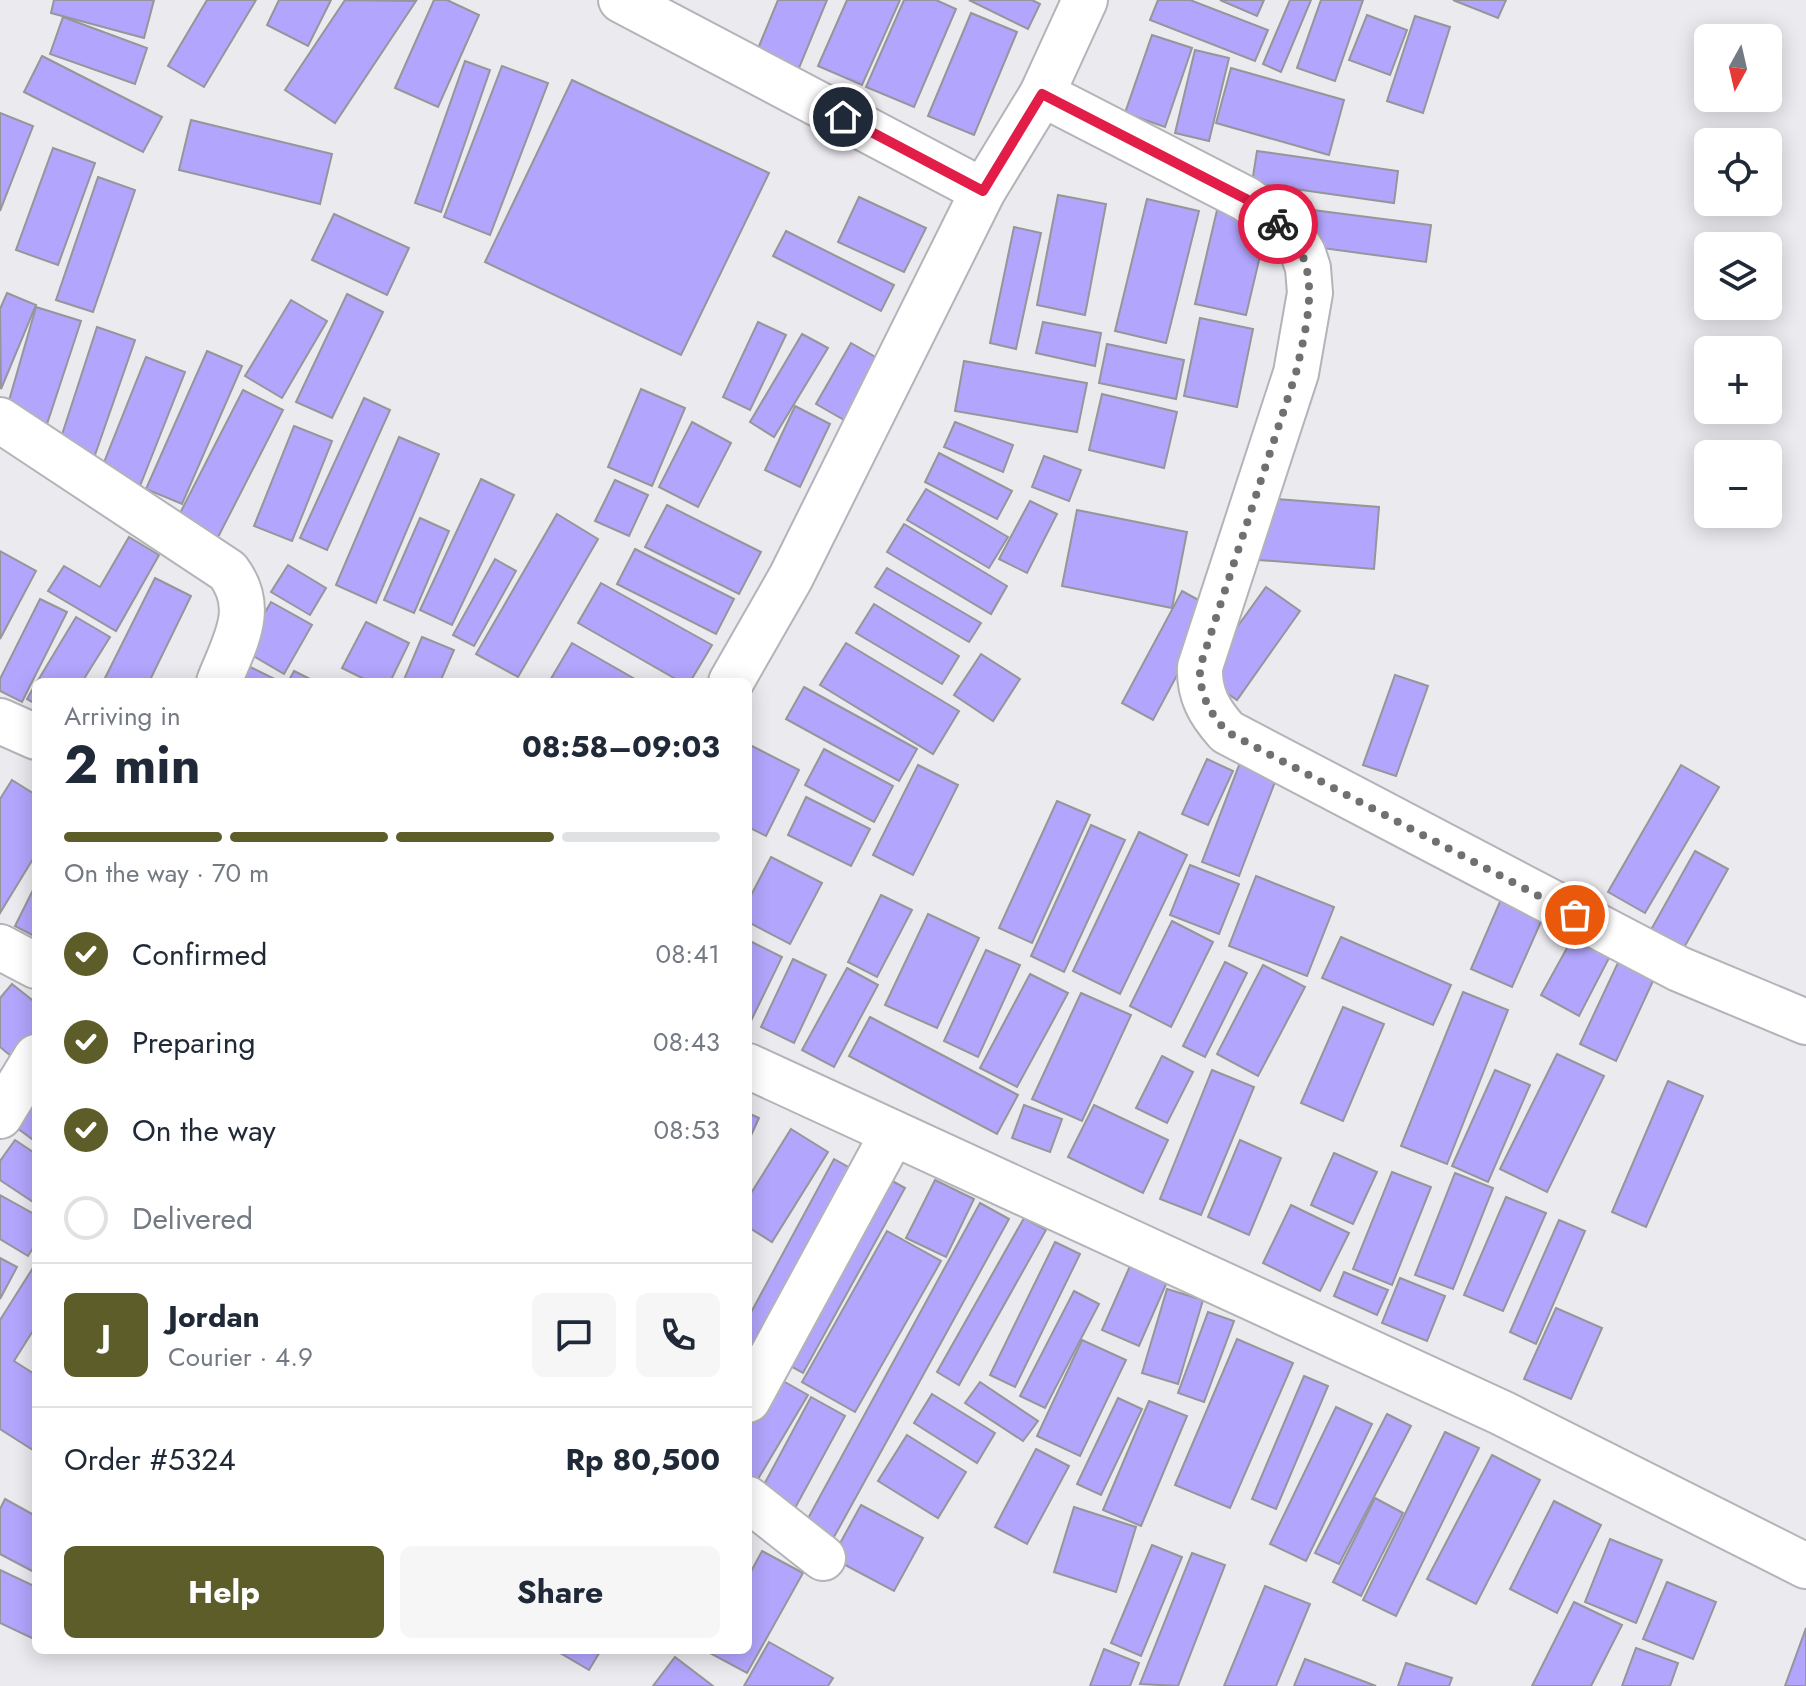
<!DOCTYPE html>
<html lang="en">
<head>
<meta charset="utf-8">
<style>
  body { margin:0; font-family:Jost,sans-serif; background:#f6f6f7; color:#1f2937; height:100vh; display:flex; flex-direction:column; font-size:30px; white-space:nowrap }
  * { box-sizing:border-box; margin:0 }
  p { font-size:26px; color:#747a83 }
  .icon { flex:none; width:44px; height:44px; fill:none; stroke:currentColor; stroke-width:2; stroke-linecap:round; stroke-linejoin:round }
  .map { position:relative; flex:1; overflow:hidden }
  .side { position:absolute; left:32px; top:678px; width:720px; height:976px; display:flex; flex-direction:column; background:#fff; border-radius:12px; box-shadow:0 4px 20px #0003 }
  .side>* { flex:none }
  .needle { width:52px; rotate:188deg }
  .controls { position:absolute; left:1694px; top:24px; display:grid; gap:16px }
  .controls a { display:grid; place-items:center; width:88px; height:88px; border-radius:12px; background:#fff; box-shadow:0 4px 20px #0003; font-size:40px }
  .pin { position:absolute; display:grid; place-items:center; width:68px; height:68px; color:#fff; margin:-34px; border:4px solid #fff; border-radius:50%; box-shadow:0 2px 8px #0007 }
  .courier { position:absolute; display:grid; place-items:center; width:80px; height:80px; margin:-40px; border:6px solid #e11d48; border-radius:50%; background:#fff; color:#222; box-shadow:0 2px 10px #0007 }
  .head em { font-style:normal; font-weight:700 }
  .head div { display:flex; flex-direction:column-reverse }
  .head { display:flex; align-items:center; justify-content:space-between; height:136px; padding:0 32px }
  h1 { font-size:52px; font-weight:700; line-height:60px }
  .bar { display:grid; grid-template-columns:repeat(4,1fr); gap:12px 8px; align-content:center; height:96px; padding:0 32px }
  .bar i { height:10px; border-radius:6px; background:#e0e1e3 }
  .bar .on { background:#5d5d2a }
  .bar p { grid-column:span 4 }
  .line { display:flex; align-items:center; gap:20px; padding:0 32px; border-top:2px solid #e0e1e3 }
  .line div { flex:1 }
  .round { display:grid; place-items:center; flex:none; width:84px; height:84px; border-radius:12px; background:#f6f6f7 }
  ol { padding:0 32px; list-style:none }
  li { display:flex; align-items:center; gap:24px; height:88px }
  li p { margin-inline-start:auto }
  li .icon { padding:8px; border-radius:50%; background:#5d5d2a; color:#fff; stroke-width:4 }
  li:last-child { color:#747a83 }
  li i { width:44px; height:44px; border:4px solid #e0e1e3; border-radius:50% }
  .button { display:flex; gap:16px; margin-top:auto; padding:16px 32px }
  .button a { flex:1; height:92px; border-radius:12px; background:#5d5d2a; color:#fff; font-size:32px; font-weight:700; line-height:92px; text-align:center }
  .button a+a { background:#f6f6f7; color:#1f2937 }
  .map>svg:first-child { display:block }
  .building { fill:#b2a5fd; stroke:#96959a; stroke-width:2 }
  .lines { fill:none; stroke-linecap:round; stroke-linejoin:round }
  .minor-casing { stroke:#b4b3b8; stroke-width:48 }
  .minor { stroke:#fff; stroke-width:44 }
  .done { stroke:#707072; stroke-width:8; stroke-dasharray:0 14.4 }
  .route { stroke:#e11d48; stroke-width:10 }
</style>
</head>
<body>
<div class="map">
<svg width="1806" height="1686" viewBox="0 0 1806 1686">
  <rect width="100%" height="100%" fill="#eaeaef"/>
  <g class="building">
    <polygon points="54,0 154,0 144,38 51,13"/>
    <polygon points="207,0 256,0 204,87 168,66"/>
    <polygon points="279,0 331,0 308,46 267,25"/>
    <polygon points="345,0 416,1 335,123 285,90"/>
    <polygon points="434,0 447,0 479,15 438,107 395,88"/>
    <polygon points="778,0 827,0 799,68 757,51"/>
    <polygon points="847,0 900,0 862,85 818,66"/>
    <polygon points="904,0 936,0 956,9 914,107 866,87"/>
    <polygon points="969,0 1032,0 1040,4 1028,29"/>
    <polygon points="1158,0 1190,0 1268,30 1255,61 1150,20"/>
    <polygon points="1220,0 1264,0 1257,16"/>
    <polygon points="1290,0 1311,0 1281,72 1263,64"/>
    <polygon points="1321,0 1363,0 1335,81 1297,68"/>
    <polygon points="1453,0 1506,0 1498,18"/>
    <polygon points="971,13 1017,32 974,135 928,116"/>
    <polygon points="1367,15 1407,30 1390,75 1349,60"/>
    <polygon points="1415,16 1450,27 1423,113 1387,101"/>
    <polygon points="63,17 147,48 135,84 50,54"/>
    <polygon points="1152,35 1192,48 1165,127 1125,113"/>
    <polygon points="1195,50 1229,58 1209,141 1175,133"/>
    <polygon points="42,56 162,117 143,152 24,92"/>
    <polygon points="465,61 490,70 441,212 415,203"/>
    <polygon points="502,66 548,83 490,235 444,217"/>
    <polygon points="1231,68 1344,100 1329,155 1216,123"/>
    <polygon points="572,80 769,173 681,355 485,262"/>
    <polygon points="0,113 33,126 0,211"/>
    <polygon points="191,120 332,154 320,204 179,170"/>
    <polygon points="53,148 95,163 58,265 16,250"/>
    <polygon points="1257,151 1398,171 1394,203 1252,183"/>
    <polygon points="98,177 135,190 93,312 56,300"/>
    <polygon points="1058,195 1106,204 1085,315 1037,305"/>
    <polygon points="859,197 926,228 904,272 838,242"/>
    <polygon points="1147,199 1199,211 1166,343 1115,331"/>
    <polygon points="1218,206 1269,218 1246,315 1195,304"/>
    <polygon points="1305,209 1431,225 1426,262 1300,245"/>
    <polygon points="334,214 409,248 387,295 312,260"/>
    <polygon points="1014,227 1041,233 1016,349 990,343"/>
    <polygon points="786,231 894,285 881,311 773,256"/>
    <polygon points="7,293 36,305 1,389 0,309"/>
    <polygon points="347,294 383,312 332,418 296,402"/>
    <polygon points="291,300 327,321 282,398 245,376"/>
    <polygon points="36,307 81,321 43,436 4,418"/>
    <polygon points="1200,318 1253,329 1237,407 1184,396"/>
    <polygon points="758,322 786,335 750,410 723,397"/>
    <polygon points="1043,322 1101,333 1095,366 1036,353"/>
    <polygon points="97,327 135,340 88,475 56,453"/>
    <polygon points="802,334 828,348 774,437 750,422"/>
    <polygon points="851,343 879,359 844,420 816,404"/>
    <polygon points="1107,344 1184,360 1176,399 1099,383"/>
    <polygon points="207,351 242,366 182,504 146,489"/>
    <polygon points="146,357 185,372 138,491 99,475"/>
    <polygon points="964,361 1087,383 1077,432 955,411"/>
    <polygon points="641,389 685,408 652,486 608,467"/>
    <polygon points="243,390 283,410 215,543 175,523"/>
    <polygon points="1102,394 1177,412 1164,468 1089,450"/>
    <polygon points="364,398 390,410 327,550 300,538"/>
    <polygon points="795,406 830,424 800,487 765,470"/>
    <polygon points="692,422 731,443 698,507 659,487"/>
    <polygon points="955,422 1013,445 1003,472 944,447"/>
    <polygon points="294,426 332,441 292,541 254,526"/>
    <polygon points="399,437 439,454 376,603 336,585"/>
    <polygon points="939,453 1012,491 997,519 925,482"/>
    <polygon points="1044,456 1081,470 1069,501 1032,487"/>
    <polygon points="481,479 514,495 452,625 420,610"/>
    <polygon points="615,480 648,495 629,536 595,521"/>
    <polygon points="926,489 1008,537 989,568 907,520"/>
    <polygon points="1263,498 1379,507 1374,569 1259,560"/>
    <polygon points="1030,501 1057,514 1027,573 999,559"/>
    <polygon points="667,505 761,552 739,594 645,547"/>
    <polygon points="1077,510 1187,532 1172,608 1062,586"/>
    <polygon points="557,514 598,539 518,677 476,654"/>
    <polygon points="420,518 449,531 414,613 384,600"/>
    <polygon points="904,524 1007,586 991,614 887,552"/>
    <polygon points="129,537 159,555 116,631 48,591 64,566 100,587"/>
    <polygon points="635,549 734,599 716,634 617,584"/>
    <polygon points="0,551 36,571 0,639"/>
    <polygon points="495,559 516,571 474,646 453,635"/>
    <polygon points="288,565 326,588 310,615 271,592"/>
    <polygon points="887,568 981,623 969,642 875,587"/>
    <polygon points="155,578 191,596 149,682 103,682"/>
    <polygon points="601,583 712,645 690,682 681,682 578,623"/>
    <polygon points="1266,587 1300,611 1237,700 1202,676"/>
    <polygon points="1182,591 1213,608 1153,720 1122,703"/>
    <polygon points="40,599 67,612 22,702 0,691 0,679"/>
    <polygon points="271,602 312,625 284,674 243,650"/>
    <polygon points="874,604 959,656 942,684 856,633"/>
    <polygon points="76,617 110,637 82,682 37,682"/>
    <polygon points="366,622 409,643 390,682 370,682 342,668"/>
    <polygon points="422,637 454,650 440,682 403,682"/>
    <polygon points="572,643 640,682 549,682"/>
    <polygon points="846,643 959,711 933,754 820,685"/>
    <polygon points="981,654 1020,679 993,721 954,695"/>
    <polygon points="244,664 279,681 278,682 236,682"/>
    <polygon points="294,671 316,682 288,682"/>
    <polygon points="1395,675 1428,686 1396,776 1363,765"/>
    <polygon points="36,683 36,704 27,699"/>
    <polygon points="804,687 917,749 899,781 786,719"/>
    <polygon points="748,744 799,770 766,836 748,827"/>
    <polygon points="824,749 893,786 874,822 805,785"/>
    <polygon points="1207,759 1233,771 1208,825 1182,814"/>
    <polygon points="1241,760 1278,774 1239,876 1202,862"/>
    <polygon points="918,765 958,785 913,875 873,855"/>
    <polygon points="1681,765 1719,787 1645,913 1608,892"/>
    <polygon points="12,780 36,795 36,854 0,913 0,799"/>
    <polygon points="806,797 870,829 851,866 788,835"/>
    <polygon points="1057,801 1090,815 1032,943 999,928"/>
    <polygon points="1091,825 1125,840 1064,972 1031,956"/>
    <polygon points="1139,832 1187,855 1120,994 1073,971"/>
    <polygon points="1695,851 1728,869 1676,962 1643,944"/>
    <polygon points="771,857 822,883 790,944 748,922 748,901"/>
    <polygon points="1190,865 1239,884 1219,934 1170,915"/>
    <polygon points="1256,876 1334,907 1307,976 1229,946"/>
    <polygon points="36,884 36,937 15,926"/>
    <polygon points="1505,890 1547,908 1512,987 1471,969"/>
    <polygon points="881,895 912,910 877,977 848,962"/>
    <polygon points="928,914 979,938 937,1028 885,1005"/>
    <polygon points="1172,921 1213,942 1171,1027 1130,1006"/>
    <polygon points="1341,937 1451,985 1433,1025 1322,978"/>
    <polygon points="1573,937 1610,956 1579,1016 1541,995"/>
    <polygon points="748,940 782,957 748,1027"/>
    <polygon points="986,950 1020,965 978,1057 944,1041"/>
    <polygon points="1623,952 1659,968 1616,1061 1580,1044"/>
    <polygon points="793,959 826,975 794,1043 761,1027"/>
    <polygon points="1225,962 1247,973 1205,1057 1183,1046"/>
    <polygon points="1263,965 1305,987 1258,1076 1217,1054"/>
    <polygon points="847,968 878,985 834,1067 802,1050"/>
    <polygon points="1030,974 1068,993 1017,1087 980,1068"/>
    <polygon points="12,984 36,1003 36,1038 17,1061 0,1047 0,998"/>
    <polygon points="1463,992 1508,1010 1447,1164 1401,1146"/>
    <polygon points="1081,993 1131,1015 1082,1121 1032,1099"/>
    <polygon points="1343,1007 1384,1024 1343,1121 1301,1103"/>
    <polygon points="870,1017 1018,1095 997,1134 849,1056"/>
    <polygon points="1557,1054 1604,1076 1547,1192 1500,1169"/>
    <polygon points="1162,1056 1193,1072 1167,1123 1136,1108"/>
    <polygon points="1212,1070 1254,1087 1201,1215 1160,1199"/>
    <polygon points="1495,1070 1530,1085 1488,1182 1452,1166"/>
    <polygon points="1668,1081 1703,1096 1646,1227 1612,1212"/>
    <polygon points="36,1094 36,1142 13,1125"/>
    <polygon points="1024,1105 1062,1119 1050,1152 1012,1138"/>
    <polygon points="1094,1105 1168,1140 1143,1193 1068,1157"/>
    <polygon points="748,1113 759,1118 748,1142"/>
    <polygon points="791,1129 828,1152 772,1242 748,1227 748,1198"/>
    <polygon points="15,1140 36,1154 36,1204 0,1180 0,1161"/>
    <polygon points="1240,1140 1281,1158 1249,1235 1208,1217"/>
    <polygon points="1334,1153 1377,1172 1353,1224 1311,1205"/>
    <polygon points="834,1159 861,1174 748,1383 748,1318"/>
    <polygon points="876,1172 905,1188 803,1373 774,1357"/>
    <polygon points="1392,1172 1431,1187 1392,1285 1353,1269"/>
    <polygon points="1455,1173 1493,1188 1453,1289 1415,1275"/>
    <polygon points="935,1180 974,1199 946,1257 906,1238"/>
    <polygon points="0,1195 36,1215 36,1243 28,1256 0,1239"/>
    <polygon points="1506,1197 1546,1213 1503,1311 1464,1295"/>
    <polygon points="980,1203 1009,1219 834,1537 806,1522"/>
    <polygon points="1291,1205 1349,1233 1320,1291 1263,1263"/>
    <polygon points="1024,1218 1046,1230 959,1385 937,1372"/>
    <polygon points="1559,1220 1585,1231 1536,1344 1510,1332"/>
    <polygon points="887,1231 941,1261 855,1412 802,1382"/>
    <polygon points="1055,1242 1080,1254 1015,1387 990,1375"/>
    <polygon points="0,1258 17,1267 0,1299"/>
    <polygon points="36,1263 36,1326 14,1361 36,1375 36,1452 0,1429 0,1320"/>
    <polygon points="1130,1266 1167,1282 1139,1346 1102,1330"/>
    <polygon points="1344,1272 1388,1290 1377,1315 1334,1296"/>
    <polygon points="1400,1278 1445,1296 1427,1341 1382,1323"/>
    <polygon points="1167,1289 1203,1300 1178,1384 1142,1373"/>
    <polygon points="1074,1291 1099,1304 1045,1408 1020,1396"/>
    <polygon points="1556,1308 1602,1328 1571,1399 1524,1379"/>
    <polygon points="1208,1312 1234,1321 1204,1402 1178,1393"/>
    <polygon points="1237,1339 1293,1363 1230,1508 1175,1485"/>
    <polygon points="1082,1340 1126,1360 1080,1456 1037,1436"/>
    <polygon points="1304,1376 1328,1386 1276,1509 1252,1499"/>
    <polygon points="776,1377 808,1395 755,1484 748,1480 748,1425"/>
    <polygon points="980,1382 1038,1421 1023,1441 965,1403"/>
    <polygon points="932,1394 995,1433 977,1463 914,1423"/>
    <polygon points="811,1397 845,1416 794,1510 760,1492"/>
    <polygon points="1118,1398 1142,1409 1101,1495 1077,1484"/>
    <polygon points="1149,1401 1187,1416 1141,1526 1103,1510"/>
    <polygon points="1336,1407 1372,1424 1306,1561 1270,1544"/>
    <polygon points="1387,1414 1411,1426 1339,1564 1315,1553"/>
    <polygon points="1445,1432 1479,1448 1396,1616 1363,1600"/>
    <polygon points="907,1435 966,1472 938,1518 878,1481"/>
    <polygon points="1036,1449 1069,1466 1027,1544 995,1527"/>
    <polygon points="1492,1455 1540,1480 1476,1604 1427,1579"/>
    <polygon points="1375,1498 1403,1513 1361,1596 1333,1582"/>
    <polygon points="5,1499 36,1516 36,1573 0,1554 0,1509"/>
    <polygon points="1554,1501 1601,1525 1557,1613 1510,1589"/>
    <polygon points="861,1505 923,1538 894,1591 832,1558"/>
    <polygon points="1074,1507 1136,1527 1116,1592 1054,1572"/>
    <polygon points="1610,1539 1662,1560 1636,1623 1585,1602"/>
    <polygon points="1152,1545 1182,1557 1141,1656 1111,1643"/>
    <polygon points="762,1551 803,1573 747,1673 706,1651 748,1650 748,1577"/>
    <polygon points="1192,1553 1225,1565 1178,1686 1140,1684"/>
    <polygon points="0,1570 36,1587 36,1640 0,1623"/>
    <polygon points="1667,1582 1716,1602 1693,1659 1643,1639"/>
    <polygon points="1265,1586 1310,1604 1276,1686 1224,1686"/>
    <polygon points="1574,1602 1622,1625 1591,1686 1532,1686"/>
    <polygon points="1806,1628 1806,1686 1785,1686"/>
    <polygon points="769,1642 833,1678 828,1686 744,1686"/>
    <polygon points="1636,1648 1678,1663 1670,1686 1622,1686"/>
    <polygon points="1104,1649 1139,1663 1130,1686 1090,1686"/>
    <polygon points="555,1650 601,1650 589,1670"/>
    <polygon points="675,1657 713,1686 653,1686"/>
    <polygon points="1305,1659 1376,1686 1294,1686"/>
    <polygon points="1406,1663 1452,1678 1449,1686 1398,1686"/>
  </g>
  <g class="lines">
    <g class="minor-casing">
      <g id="minor">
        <polyline points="621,0 983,191"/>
        <path d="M1042,94L1246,199L1291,233L1303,253L1308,268L1310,293L1296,373L1200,667C1199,694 1209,712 1227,732L1679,969L1806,1022"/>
        <path d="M0,420L228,571C257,609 234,643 219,682"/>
        <polyline points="731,682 791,577 983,191 1042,94 1085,0"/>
        <polyline points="0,721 36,737"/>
        <polyline points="0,947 36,966"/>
        <polyline points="748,1066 1502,1413 1806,1566"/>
        <polyline points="0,1116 36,1057"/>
        <polyline points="748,1400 893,1133"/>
        <polyline points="748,1499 823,1558"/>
      </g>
    </g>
    <use href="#minor" class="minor"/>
  </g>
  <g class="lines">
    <path class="done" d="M1278,224C1326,261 1307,323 1296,373L1200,667C1199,694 1209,712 1227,732L1575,915"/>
    <polyline class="route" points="843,117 983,191 1042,94 1246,199 1278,224"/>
  </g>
</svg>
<div class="controls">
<a><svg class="needle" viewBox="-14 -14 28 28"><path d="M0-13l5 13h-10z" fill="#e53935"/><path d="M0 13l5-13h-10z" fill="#747a83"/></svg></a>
<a><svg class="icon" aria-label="locate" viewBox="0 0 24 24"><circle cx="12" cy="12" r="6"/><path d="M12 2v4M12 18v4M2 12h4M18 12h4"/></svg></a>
<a><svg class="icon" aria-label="layers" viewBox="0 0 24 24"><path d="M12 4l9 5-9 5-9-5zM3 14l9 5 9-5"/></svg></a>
<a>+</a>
<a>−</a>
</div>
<div class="pin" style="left:1575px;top:915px;background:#ea580c"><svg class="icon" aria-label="bag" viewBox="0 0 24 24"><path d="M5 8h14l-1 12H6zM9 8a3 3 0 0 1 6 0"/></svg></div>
<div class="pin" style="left:843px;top:117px;background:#1f2937"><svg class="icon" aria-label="home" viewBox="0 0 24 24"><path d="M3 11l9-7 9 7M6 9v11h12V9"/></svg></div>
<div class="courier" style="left:1278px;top:224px"><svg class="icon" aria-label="bike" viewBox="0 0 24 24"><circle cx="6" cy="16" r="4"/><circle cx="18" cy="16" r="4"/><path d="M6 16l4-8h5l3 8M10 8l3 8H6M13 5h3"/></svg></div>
<section class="side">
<div class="head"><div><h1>2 min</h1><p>Arriving in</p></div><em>08:58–09:03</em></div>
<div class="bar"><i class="on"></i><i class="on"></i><i class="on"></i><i></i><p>On the way · 70 m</p></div>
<ol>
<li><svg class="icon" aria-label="check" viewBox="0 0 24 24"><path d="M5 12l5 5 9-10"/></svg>Confirmed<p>08:41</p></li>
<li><svg class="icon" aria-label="check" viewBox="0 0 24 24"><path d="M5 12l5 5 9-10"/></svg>Preparing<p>08:43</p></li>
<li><svg class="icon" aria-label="check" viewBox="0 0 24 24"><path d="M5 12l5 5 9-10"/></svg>On the way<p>08:53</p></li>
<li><i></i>Delivered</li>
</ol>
<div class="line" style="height:144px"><b class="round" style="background:#5d5d2a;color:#fff">J</b><div><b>Jordan</b><p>Courier · 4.9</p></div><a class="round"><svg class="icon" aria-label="chat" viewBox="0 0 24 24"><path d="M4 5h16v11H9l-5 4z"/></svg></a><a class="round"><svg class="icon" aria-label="phone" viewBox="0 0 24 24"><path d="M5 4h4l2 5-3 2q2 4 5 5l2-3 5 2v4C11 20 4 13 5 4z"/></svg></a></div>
<div class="line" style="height:104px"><div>Order #5324</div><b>Rp 80,500</b></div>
<div class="button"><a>Help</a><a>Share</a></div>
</section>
</div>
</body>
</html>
